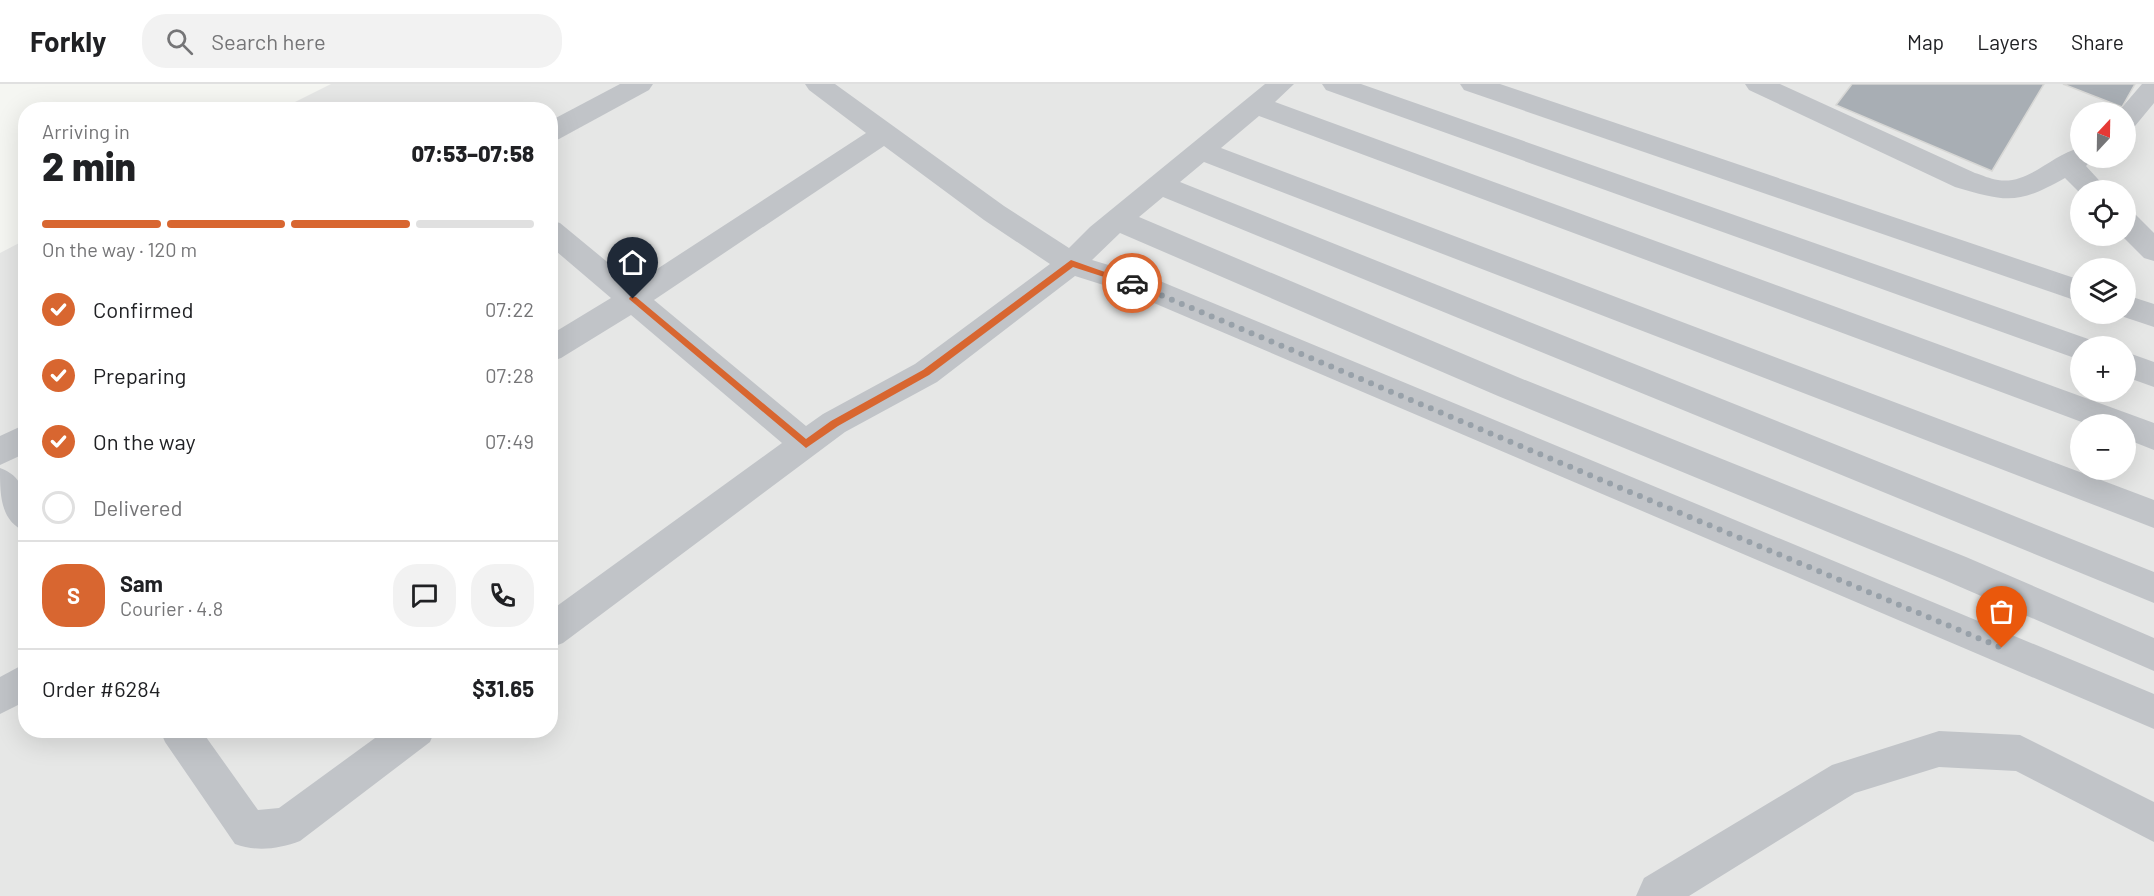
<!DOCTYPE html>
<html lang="en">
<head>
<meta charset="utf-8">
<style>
  body { margin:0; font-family:Barlow,sans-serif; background:#f2f2f2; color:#202124; height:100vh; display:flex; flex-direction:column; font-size:22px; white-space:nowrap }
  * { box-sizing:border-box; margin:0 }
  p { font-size:20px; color:#757577 }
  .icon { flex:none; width:33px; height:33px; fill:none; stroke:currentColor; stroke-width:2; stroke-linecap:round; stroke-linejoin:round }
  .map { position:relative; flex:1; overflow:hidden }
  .panel { position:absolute; left:18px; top:18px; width:540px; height:636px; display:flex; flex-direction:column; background:#fff; border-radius:24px; box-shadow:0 6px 24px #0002 }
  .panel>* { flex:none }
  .needle { width:39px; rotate:22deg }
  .buttons { position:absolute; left:2070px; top:18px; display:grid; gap:12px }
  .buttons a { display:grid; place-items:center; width:66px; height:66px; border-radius:50%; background:#fff; box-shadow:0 6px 24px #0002; font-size:30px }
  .pin { position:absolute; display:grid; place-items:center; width:51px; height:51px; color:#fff; margin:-62px -26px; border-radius:50% 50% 50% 0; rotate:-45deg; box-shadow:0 0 6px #0007 }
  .pin .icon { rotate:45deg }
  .courier { position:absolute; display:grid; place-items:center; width:60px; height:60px; margin:-30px; border:4px solid #d86630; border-radius:50%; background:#fff; color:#222; box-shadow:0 2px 8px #0007 }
  .overview em { font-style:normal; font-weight:800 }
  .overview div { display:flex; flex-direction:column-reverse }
  .overview { display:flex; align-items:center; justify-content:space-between; height:102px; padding:0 24px }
  h1 { font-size:39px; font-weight:800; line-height:45px }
  .bar { display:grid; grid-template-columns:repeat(4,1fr); gap:9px 6px; align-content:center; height:72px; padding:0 24px }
  .bar i { height:8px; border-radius:4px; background:#e0e0e0 }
  .bar .active { background:#d86630 }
  .bar p { grid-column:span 4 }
  .line { display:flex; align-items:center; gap:15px; padding:0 24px; border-top:2px solid #e0e0e0 }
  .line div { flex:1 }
  .round { display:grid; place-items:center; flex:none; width:63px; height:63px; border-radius:24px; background:#f2f2f2 }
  ol { padding:0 24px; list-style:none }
  li { display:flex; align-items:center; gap:18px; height:66px }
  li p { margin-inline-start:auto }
  li .icon { padding:6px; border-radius:50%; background:#d86630; color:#fff; stroke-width:4 }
  li:last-child { color:#757577 }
  li i { width:33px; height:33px; border:3px solid #e0e0e0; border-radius:50% }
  header { display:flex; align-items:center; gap:36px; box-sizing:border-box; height:84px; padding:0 30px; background:#fff; border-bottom:2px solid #e0e0e0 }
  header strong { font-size:28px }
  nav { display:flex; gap:33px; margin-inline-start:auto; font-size:21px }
  .search { width:420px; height:54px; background:#f2f2f2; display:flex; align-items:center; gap:15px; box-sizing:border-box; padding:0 21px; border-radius:24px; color:#757577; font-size:22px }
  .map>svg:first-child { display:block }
  .built { fill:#e6e7e6; fill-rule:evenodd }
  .building { fill:#a8aeb4; stroke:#d7d7d5; stroke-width:1.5 }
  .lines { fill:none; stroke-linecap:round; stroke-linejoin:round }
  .minor { fill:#c1c4c8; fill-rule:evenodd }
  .route { fill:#d86630 }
  .done { stroke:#98a1a9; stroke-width:6; stroke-dasharray:0 10.8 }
</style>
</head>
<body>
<header>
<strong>Forkly</strong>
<div class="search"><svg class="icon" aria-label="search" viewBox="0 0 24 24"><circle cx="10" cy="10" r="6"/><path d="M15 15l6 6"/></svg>Search here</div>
<nav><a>Map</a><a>Layers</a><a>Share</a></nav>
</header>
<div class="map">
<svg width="2154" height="812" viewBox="0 0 2154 812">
  <rect width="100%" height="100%" fill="#f5f6f2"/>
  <path class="built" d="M331,0H2154V812H0V169L25,156L26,646H550V26L281,25ZM2080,28H2126V74H2080ZM2080,106H2126V152H2080ZM2080,184H2126V230H2080ZM2080,262H2126V308H2080ZM2080,340H2126V386H2080Z"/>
  <g class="building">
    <polygon points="1852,0 2044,0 1992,87 1836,21"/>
    <polygon points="2063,0 2135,0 2122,23"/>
  </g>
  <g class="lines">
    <g class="minor">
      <polygon points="620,0 653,0 649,6 559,55 550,58 550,37"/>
      <path d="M805,0H835L1004,122L1069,164L1090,143L1265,0H1294L1275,18L2154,339V366L2126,355V340H2087L1259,32L1221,64L2154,416V444L1204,78L1180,98L2154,488V519L1163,113L1139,133L1520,294L1966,473L2154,554V587L1942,495L1498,312L1120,149L1092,176L1155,195L2154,610V645L1135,211L1075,192L937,298L845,348L563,559L550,564V527L782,359L631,231L561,274L550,278V251L611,214L550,162V136L560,139L634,200L866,49L809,6ZM884,62L984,136L1050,180L915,280L823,330L806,342L654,216Z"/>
      <polygon points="1322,0 1361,0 2091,256 2094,262 2080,262 2080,276 2069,272 1326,6"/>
      <polygon points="1460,0 1500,0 2080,196 2080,218 1464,6"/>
      <path d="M1745,0H1780L1975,89C1982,91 1990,95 1998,96C2029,101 2052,70 2080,64V74H2093L2086,82L2108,106H2080V109L2065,94C2017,121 2007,118 1955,103L1749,6Z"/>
      <polygon points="2142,0 2154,0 2154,19 2135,42 2126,45 2126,28 2118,28"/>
      <polygon points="2126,128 2136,131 2154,149 2154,177 2144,174 2122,152 2126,152"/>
      <polygon points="2126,211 2154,220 2154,243 2115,230 2126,230"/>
      <polygon points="2126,268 2154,278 2154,303 2126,293"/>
      <polygon points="26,340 26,369 0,381 0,352"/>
      <path d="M0,384C30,395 26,422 26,448C0,437 0,411 0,384Z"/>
      <polygon points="26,579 26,617 0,630 0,593"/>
      <path d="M160,646H201L258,726L279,724L386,646H435L430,658L300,757C279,765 256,768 235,760L165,658Z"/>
      <polygon points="1939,647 2020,651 2154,718 2154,758 2016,687 1939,683 1855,709 1689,812 1636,812 1644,794 1832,681"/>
    </g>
  </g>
  <polygon class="route" points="1071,176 1136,199 1132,202 1073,183 929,291 838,342 806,364 629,215 630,213 636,213 806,355 831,337 923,286"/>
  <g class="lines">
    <polyline class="done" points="1132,199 2002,564"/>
  </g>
</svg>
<div class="buttons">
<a><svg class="needle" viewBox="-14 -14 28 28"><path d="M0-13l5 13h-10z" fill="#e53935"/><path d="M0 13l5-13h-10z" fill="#757577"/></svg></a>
<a><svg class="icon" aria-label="locate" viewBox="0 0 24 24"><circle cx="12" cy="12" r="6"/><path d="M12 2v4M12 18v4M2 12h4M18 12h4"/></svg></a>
<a><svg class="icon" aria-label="layers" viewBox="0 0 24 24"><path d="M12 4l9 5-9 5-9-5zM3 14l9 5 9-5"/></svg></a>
<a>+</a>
<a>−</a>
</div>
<div class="pin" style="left:2002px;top:564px;background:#ea580c"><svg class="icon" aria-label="bag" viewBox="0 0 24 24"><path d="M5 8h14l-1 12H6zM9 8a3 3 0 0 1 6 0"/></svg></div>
<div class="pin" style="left:633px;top:215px;background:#1f2937"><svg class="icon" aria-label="home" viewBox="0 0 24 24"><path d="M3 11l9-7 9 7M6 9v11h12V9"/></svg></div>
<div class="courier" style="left:1132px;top:199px"><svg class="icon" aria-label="car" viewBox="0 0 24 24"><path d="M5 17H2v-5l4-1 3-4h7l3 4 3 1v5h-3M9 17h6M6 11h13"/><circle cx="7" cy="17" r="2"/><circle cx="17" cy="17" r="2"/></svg></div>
<section class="panel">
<div class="overview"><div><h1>2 min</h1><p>Arriving in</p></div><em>07:53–07:58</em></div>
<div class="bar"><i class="active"></i><i class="active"></i><i class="active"></i><i></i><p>On the way · 120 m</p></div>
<ol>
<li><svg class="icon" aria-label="check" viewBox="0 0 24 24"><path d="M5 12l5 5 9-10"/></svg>Confirmed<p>07:22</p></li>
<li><svg class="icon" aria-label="check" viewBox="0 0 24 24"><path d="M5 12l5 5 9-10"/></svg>Preparing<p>07:28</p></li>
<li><svg class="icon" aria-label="check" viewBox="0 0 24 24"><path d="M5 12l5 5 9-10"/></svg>On the way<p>07:49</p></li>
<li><i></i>Delivered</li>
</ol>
<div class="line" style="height:108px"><b class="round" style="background:#d86630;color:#fff">S</b><div><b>Sam</b><p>Courier · 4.8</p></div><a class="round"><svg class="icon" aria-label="chat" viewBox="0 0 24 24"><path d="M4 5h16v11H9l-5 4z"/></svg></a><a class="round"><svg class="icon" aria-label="phone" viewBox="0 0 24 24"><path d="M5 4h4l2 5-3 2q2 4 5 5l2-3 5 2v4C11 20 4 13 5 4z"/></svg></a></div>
<div class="line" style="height:78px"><div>Order #6284</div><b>$31.65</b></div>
</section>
</div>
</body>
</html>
